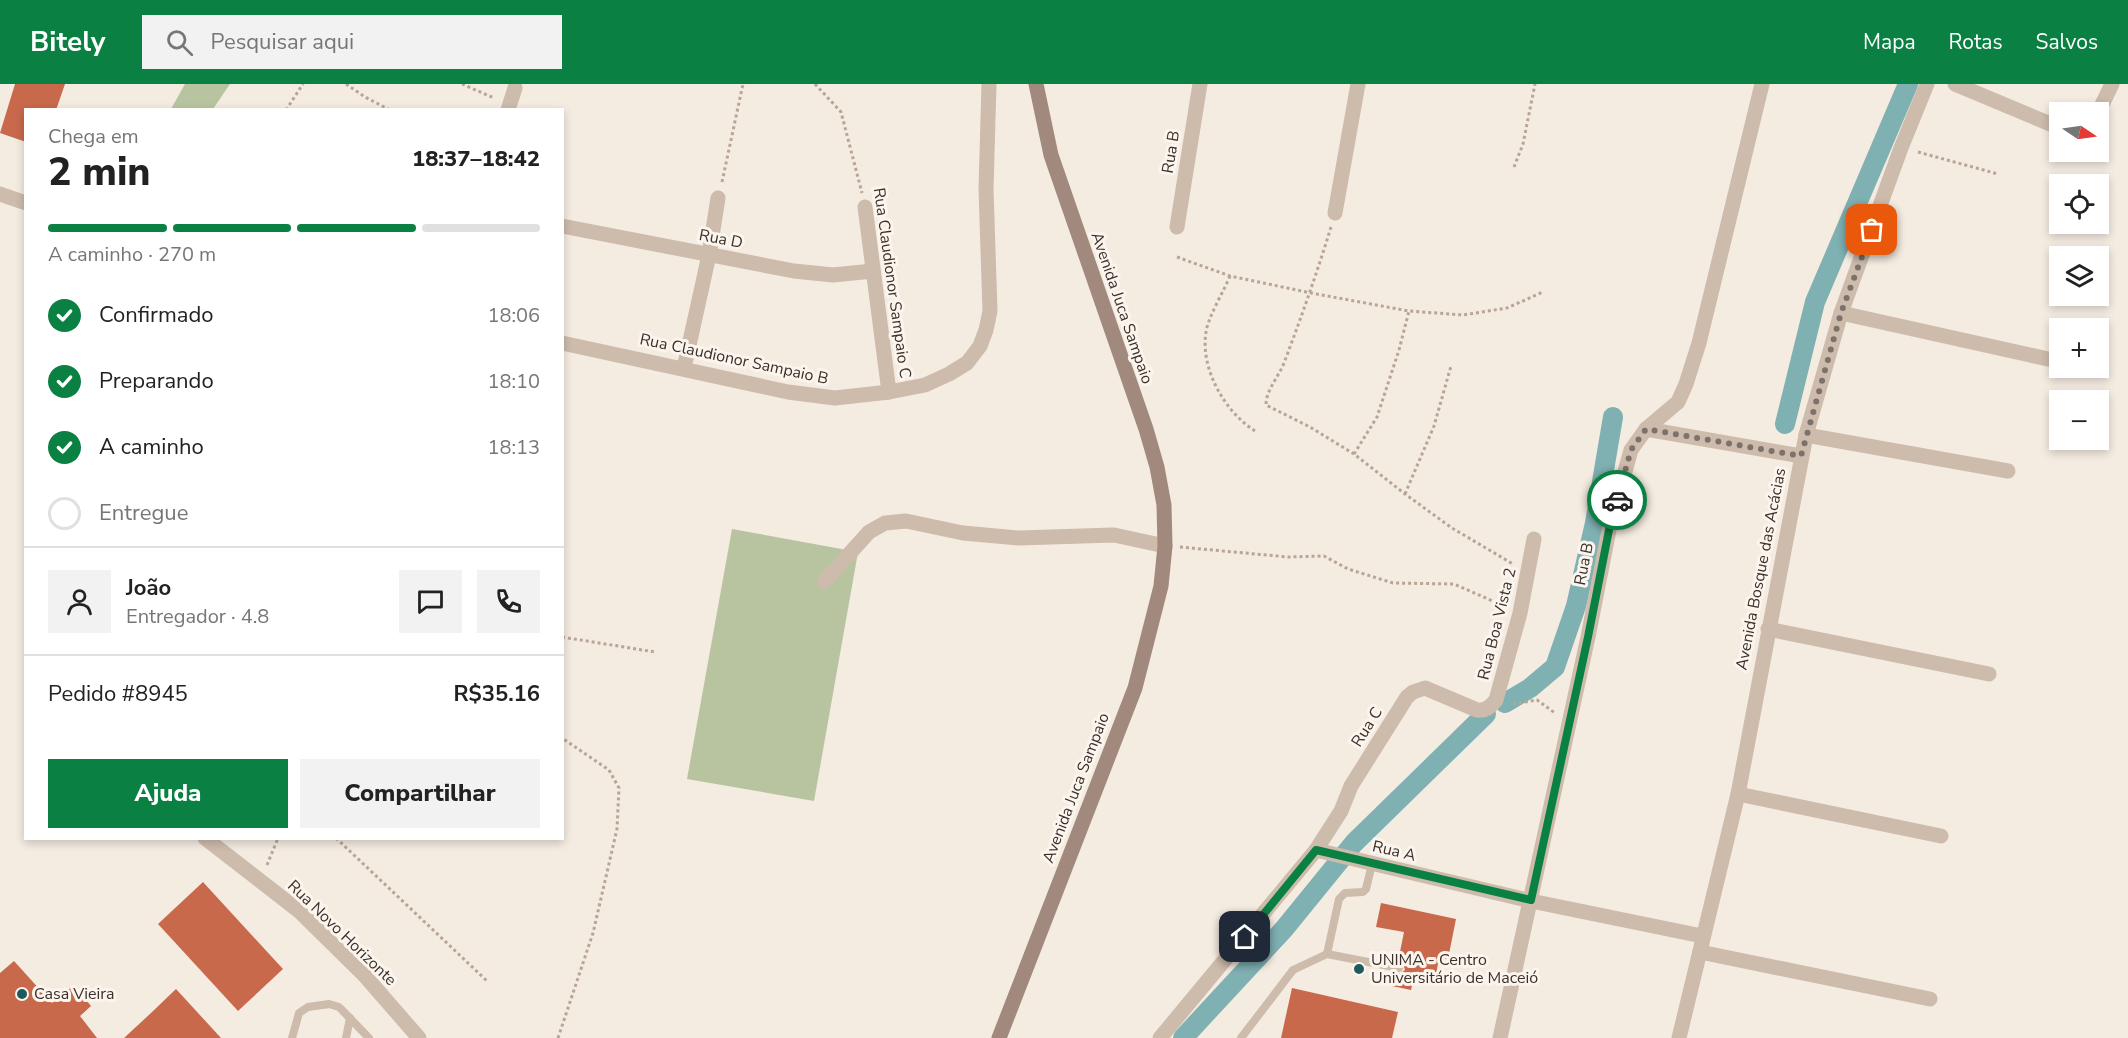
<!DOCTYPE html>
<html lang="pt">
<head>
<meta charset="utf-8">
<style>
  body { margin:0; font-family:"Nunito Sans",sans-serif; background:#f2f2f2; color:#222; height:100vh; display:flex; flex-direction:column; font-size:22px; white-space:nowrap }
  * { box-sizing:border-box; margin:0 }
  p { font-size:20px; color:#767676 }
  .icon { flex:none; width:33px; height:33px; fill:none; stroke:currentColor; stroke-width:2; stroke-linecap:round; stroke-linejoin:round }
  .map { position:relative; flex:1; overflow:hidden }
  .details { position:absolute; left:24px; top:24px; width:540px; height:732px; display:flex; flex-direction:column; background:#fff; border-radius:0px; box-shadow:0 3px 9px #0003 }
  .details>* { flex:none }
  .needle { width:39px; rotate:103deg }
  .controls { position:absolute; left:2049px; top:18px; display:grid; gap:12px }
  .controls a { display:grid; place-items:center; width:60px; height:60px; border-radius:0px; background:#fff; box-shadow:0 3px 9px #0003; font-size:30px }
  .pin { position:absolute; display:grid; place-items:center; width:51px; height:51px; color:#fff; margin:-26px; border-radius:12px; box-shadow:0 3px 9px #0006 }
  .courier { position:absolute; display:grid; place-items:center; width:60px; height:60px; margin:-30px; border:4px solid #0b8043; border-radius:50%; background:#fff; color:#222; box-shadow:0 2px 8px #0007 }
  .headline em { font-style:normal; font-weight:800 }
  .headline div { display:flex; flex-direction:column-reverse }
  .headline { display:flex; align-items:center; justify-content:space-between; height:102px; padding:0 24px }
  h1 { font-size:39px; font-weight:800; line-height:45px }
  .bar { display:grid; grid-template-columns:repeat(4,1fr); gap:9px 6px; align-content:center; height:72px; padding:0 24px }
  .bar i { height:8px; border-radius:4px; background:#e0e0e0 }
  .bar .selected { background:#0b8043 }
  .bar p { grid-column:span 4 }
  .line { display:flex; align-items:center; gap:15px; padding:0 24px; border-top:2px solid #e0e0e0 }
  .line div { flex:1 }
  .round { display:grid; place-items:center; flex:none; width:63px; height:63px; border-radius:0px; background:#f2f2f2 }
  ol { padding:0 24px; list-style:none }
  li { display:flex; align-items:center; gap:18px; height:66px }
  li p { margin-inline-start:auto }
  li .icon { padding:6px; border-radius:50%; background:#0b8043; color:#fff; stroke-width:4 }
  li:last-child { color:#767676 }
  li i { width:33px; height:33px; border:3px solid #e0e0e0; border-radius:50% }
  .primary-button { display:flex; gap:12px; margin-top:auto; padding:12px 24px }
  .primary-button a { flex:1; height:69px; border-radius:0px; background:#0b8043; color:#fff; font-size:24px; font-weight:800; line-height:69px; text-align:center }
  .primary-button a+a { background:#f2f2f2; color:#222 }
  header { display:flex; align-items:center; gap:36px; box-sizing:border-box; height:84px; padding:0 30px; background:#0b8043; color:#fff }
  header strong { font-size:28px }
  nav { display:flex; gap:33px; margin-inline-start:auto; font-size:21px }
  .search { width:420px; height:54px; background:#f2f2f2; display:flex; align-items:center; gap:15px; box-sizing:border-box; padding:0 21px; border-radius:0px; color:#767676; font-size:22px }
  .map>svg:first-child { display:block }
  .green { fill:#b8c4a0 }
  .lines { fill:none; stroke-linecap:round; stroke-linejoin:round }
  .canal { stroke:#7fb0b2; stroke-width:20 }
  .building { fill:#c8694b }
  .path { stroke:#b9a596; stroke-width:3; stroke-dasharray:3 3; stroke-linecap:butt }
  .service { stroke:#cdbbac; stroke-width:8 }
  .minor { stroke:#cdbbac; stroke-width:15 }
  .secondary { stroke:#a18a7d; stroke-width:15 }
  .done { stroke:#7c716b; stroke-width:6; stroke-dasharray:0 10.8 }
  .route { stroke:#0b8043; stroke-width:8 }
  .poi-dot { fill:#1f5a5e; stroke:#fbf5ee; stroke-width:2 }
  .labels { text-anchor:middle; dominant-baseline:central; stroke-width:6; stroke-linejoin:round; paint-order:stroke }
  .street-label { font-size:16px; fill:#3b302b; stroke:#fbf5ee }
  .poi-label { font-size:16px; fill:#3b302b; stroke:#fbf5ee; text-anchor:start }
</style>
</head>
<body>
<header>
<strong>Bitely</strong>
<div class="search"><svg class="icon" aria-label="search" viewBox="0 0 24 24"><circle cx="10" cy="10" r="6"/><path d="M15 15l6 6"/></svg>Pesquisar aqui</div>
<nav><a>Mapa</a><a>Rotas</a><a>Salvos</a></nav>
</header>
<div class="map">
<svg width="2128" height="954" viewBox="0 0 2128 954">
  <rect width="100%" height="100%" fill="#f4ebe1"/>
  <g class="green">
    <polygon points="185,0 230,0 213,25 171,25"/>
    <polygon points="732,445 858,468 814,717 687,695"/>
  </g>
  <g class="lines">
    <g class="canal">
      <polyline points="1785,340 1815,218 1908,0"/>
      <polyline points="1505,619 1530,604 1555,583 1576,522 1595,439 1613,333"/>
      <polyline points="1183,954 1284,845 1354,759 1486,630"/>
    </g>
  </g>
  <g class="building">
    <polygon points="15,0 65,0 56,26 26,26 26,58 0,49"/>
    <polygon points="203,798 283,885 238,927 158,840"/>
    <polygon points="1381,819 1456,835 1448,875 1439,874 1435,896 1414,892 1411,906 1392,902 1395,889 1401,889 1405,886 1403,880 1398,878 1404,848 1376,843"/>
    <polygon points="14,877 52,919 74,901 91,922 80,932 97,954 0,954 0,889"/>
    <polygon points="1292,904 1398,928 1392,954 1281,954"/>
    <polygon points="176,905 221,954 124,954 151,929"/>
  </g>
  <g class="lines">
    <g class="path">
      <polyline points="346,0 365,13 390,26"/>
      <polyline points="462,0 494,14"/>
      <polyline points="815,0 841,28 862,109"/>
      <polyline points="286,26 303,0"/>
      <polyline points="1918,68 1998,90"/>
      <polyline points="1514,83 1523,60 1535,0"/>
      <polyline points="722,98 743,0"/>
      <path d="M1331,143C1317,189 1301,234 1284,279C1278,294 1266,306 1266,321L1310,343L1354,370L1405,410L1452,444L1513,480"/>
      <polyline points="1177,173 1230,192 1311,209 1409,227 1463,231 1507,224 1543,208"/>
      <path d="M1230,192C1224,207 1208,233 1206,248C1200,285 1225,328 1255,347"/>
      <polyline points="1354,370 1377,333 1399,266 1409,227"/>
      <polyline points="1405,410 1434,342 1451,282"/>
      <polyline points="1180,463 1288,473 1324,472 1348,485 1393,499 1454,500 1504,522"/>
      <polyline points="562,553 655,568"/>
      <polyline points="1513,620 1537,616 1555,629"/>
      <polyline points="336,754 487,897"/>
      <polyline points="267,781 278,754"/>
      <polyline points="558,954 593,849 617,745 619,704 609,686 562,654"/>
    </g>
    <g class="service">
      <polyline points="1327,870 1339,815 1345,809 1363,808 1366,805 1372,780"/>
      <polyline points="292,954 299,929 308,923 329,920 339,923 369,954"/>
      <polyline points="346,954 350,934"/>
      <polyline points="1241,954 1293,886 1327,870 1399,884"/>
    </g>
    <g class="minor">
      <polyline points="1955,0 2060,44"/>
      <polyline points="508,26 515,4"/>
      <polyline points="2098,29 2112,0"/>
      <polyline points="0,110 26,119"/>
      <polyline points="865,123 889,308"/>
      <polyline points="1335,129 1358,0"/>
      <polyline points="562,142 794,187 833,191 873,187"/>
      <polyline points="1177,143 1200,0"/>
      <polyline points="1841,229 2048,275"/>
      <polyline points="562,259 788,308 835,314 889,308 925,301 949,290 967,279 980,262 986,246 990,227 986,105 989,0"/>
      <polyline points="684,284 709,171 718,114"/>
      <polyline points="1646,345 1801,372"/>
      <polyline points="1806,351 2008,387"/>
      <polyline points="824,498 869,448 885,439 906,437 963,449 1019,454 1114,451 1165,462"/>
      <polyline points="1768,545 1989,590"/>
      <polyline points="1738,710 1941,752"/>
      <polyline points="205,754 299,827 365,892 419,954"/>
      <polyline points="1316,766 1531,817 1702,852"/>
      <polyline points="1700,868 1930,915"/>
      <path d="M1160,954L1316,766L1341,727L1351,702L1407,613L1413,608L1425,604L1477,626C1486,627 1490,623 1496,616L1520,529L1534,455"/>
      <polyline points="1500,954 1588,553 1609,446 1624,391 1631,366 1646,345 1678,318 1686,300 1699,259 1762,0"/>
      <polyline points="1679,954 1738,710 1806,351 1841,229 1901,64 1927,0"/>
    </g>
    <polyline class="secondary" points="999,954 1135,604 1161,502 1165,462 1164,421 1157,383 1146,345 1051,71 1036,0"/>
  </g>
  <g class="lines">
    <polyline class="done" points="1617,416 1631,366 1646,345 1801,372 1841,229 1872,146"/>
    <polyline class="route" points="1245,853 1316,766 1531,816 1588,553 1609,446 1617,416"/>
  </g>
  <g class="poi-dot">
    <circle cx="1359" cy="885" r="6"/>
    <circle cx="22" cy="910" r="6"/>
  </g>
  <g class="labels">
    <g class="street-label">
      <text transform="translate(1171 68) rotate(-81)">Rua B</text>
      <text transform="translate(721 155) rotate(11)">Rua D</text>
      <text transform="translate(892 199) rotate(82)">Rua Claudionor Sampaio C</text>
      <text transform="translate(1122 224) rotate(71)">Avenida Juca Sampaio</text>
      <text transform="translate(734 275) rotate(12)">Rua Claudionor Sampaio B</text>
      <text transform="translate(1584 480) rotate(-79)">Rua B</text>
      <text transform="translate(1761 485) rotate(-79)">Avenida Bosque das Acácias</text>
      <text transform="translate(1497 540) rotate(-76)">Rua Boa Vista 2</text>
      <text transform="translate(1367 643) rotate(-58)">Rua C</text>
      <text transform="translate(1076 704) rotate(-69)">Avenida Juca Sampaio</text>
      <text transform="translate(1394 767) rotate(13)">Rua A</text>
      <text transform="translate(342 849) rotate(44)">Rua Novo Horizonte</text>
    </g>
    <g class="poi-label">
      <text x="1371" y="876">UNIMA - Centro<tspan x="1371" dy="18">Universitário de Maceió</tspan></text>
      <text x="34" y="910">Casa Vieira</text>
    </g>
  </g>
</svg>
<div class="controls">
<a><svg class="needle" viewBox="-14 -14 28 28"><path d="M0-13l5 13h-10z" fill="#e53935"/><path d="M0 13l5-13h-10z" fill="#767676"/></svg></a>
<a><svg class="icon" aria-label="locate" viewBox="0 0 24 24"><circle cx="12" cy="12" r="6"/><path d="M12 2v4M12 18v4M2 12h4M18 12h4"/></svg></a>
<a><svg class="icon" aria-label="layers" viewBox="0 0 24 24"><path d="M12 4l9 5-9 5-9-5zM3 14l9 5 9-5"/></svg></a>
<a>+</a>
<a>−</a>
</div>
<div class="pin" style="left:1872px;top:146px;background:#ea580c"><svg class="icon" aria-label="bag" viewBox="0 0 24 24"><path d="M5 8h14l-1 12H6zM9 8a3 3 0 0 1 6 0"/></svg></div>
<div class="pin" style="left:1245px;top:853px;background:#1f2937"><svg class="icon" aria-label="home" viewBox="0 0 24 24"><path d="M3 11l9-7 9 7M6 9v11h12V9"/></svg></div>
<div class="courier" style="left:1617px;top:416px"><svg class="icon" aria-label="car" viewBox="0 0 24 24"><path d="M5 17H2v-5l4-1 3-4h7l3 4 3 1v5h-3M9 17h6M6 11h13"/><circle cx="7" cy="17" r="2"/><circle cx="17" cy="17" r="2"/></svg></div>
<section class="details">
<div class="headline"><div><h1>2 min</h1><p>Chega em</p></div><em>18:37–18:42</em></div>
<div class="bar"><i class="selected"></i><i class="selected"></i><i class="selected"></i><i></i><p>A caminho · 270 m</p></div>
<ol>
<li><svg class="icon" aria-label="check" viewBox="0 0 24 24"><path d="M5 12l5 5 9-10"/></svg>Confirmado<p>18:06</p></li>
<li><svg class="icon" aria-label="check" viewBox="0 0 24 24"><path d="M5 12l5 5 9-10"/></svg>Preparando<p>18:10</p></li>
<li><svg class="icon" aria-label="check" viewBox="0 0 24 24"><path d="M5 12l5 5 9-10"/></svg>A caminho<p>18:13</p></li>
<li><i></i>Entregue</li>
</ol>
<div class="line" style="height:108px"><a class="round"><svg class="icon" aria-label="person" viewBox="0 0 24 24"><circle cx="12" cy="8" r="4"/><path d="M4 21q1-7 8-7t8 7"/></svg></a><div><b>João</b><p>Entregador · 4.8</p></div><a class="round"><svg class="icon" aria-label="chat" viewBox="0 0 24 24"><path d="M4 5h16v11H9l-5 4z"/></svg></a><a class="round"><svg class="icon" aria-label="phone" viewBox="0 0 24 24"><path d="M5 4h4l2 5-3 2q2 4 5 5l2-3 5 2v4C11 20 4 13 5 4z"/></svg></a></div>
<div class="line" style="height:78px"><div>Pedido #8945</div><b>R$35.16</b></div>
<div class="primary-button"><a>Ajuda</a><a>Compartilhar</a></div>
</section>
</div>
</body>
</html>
